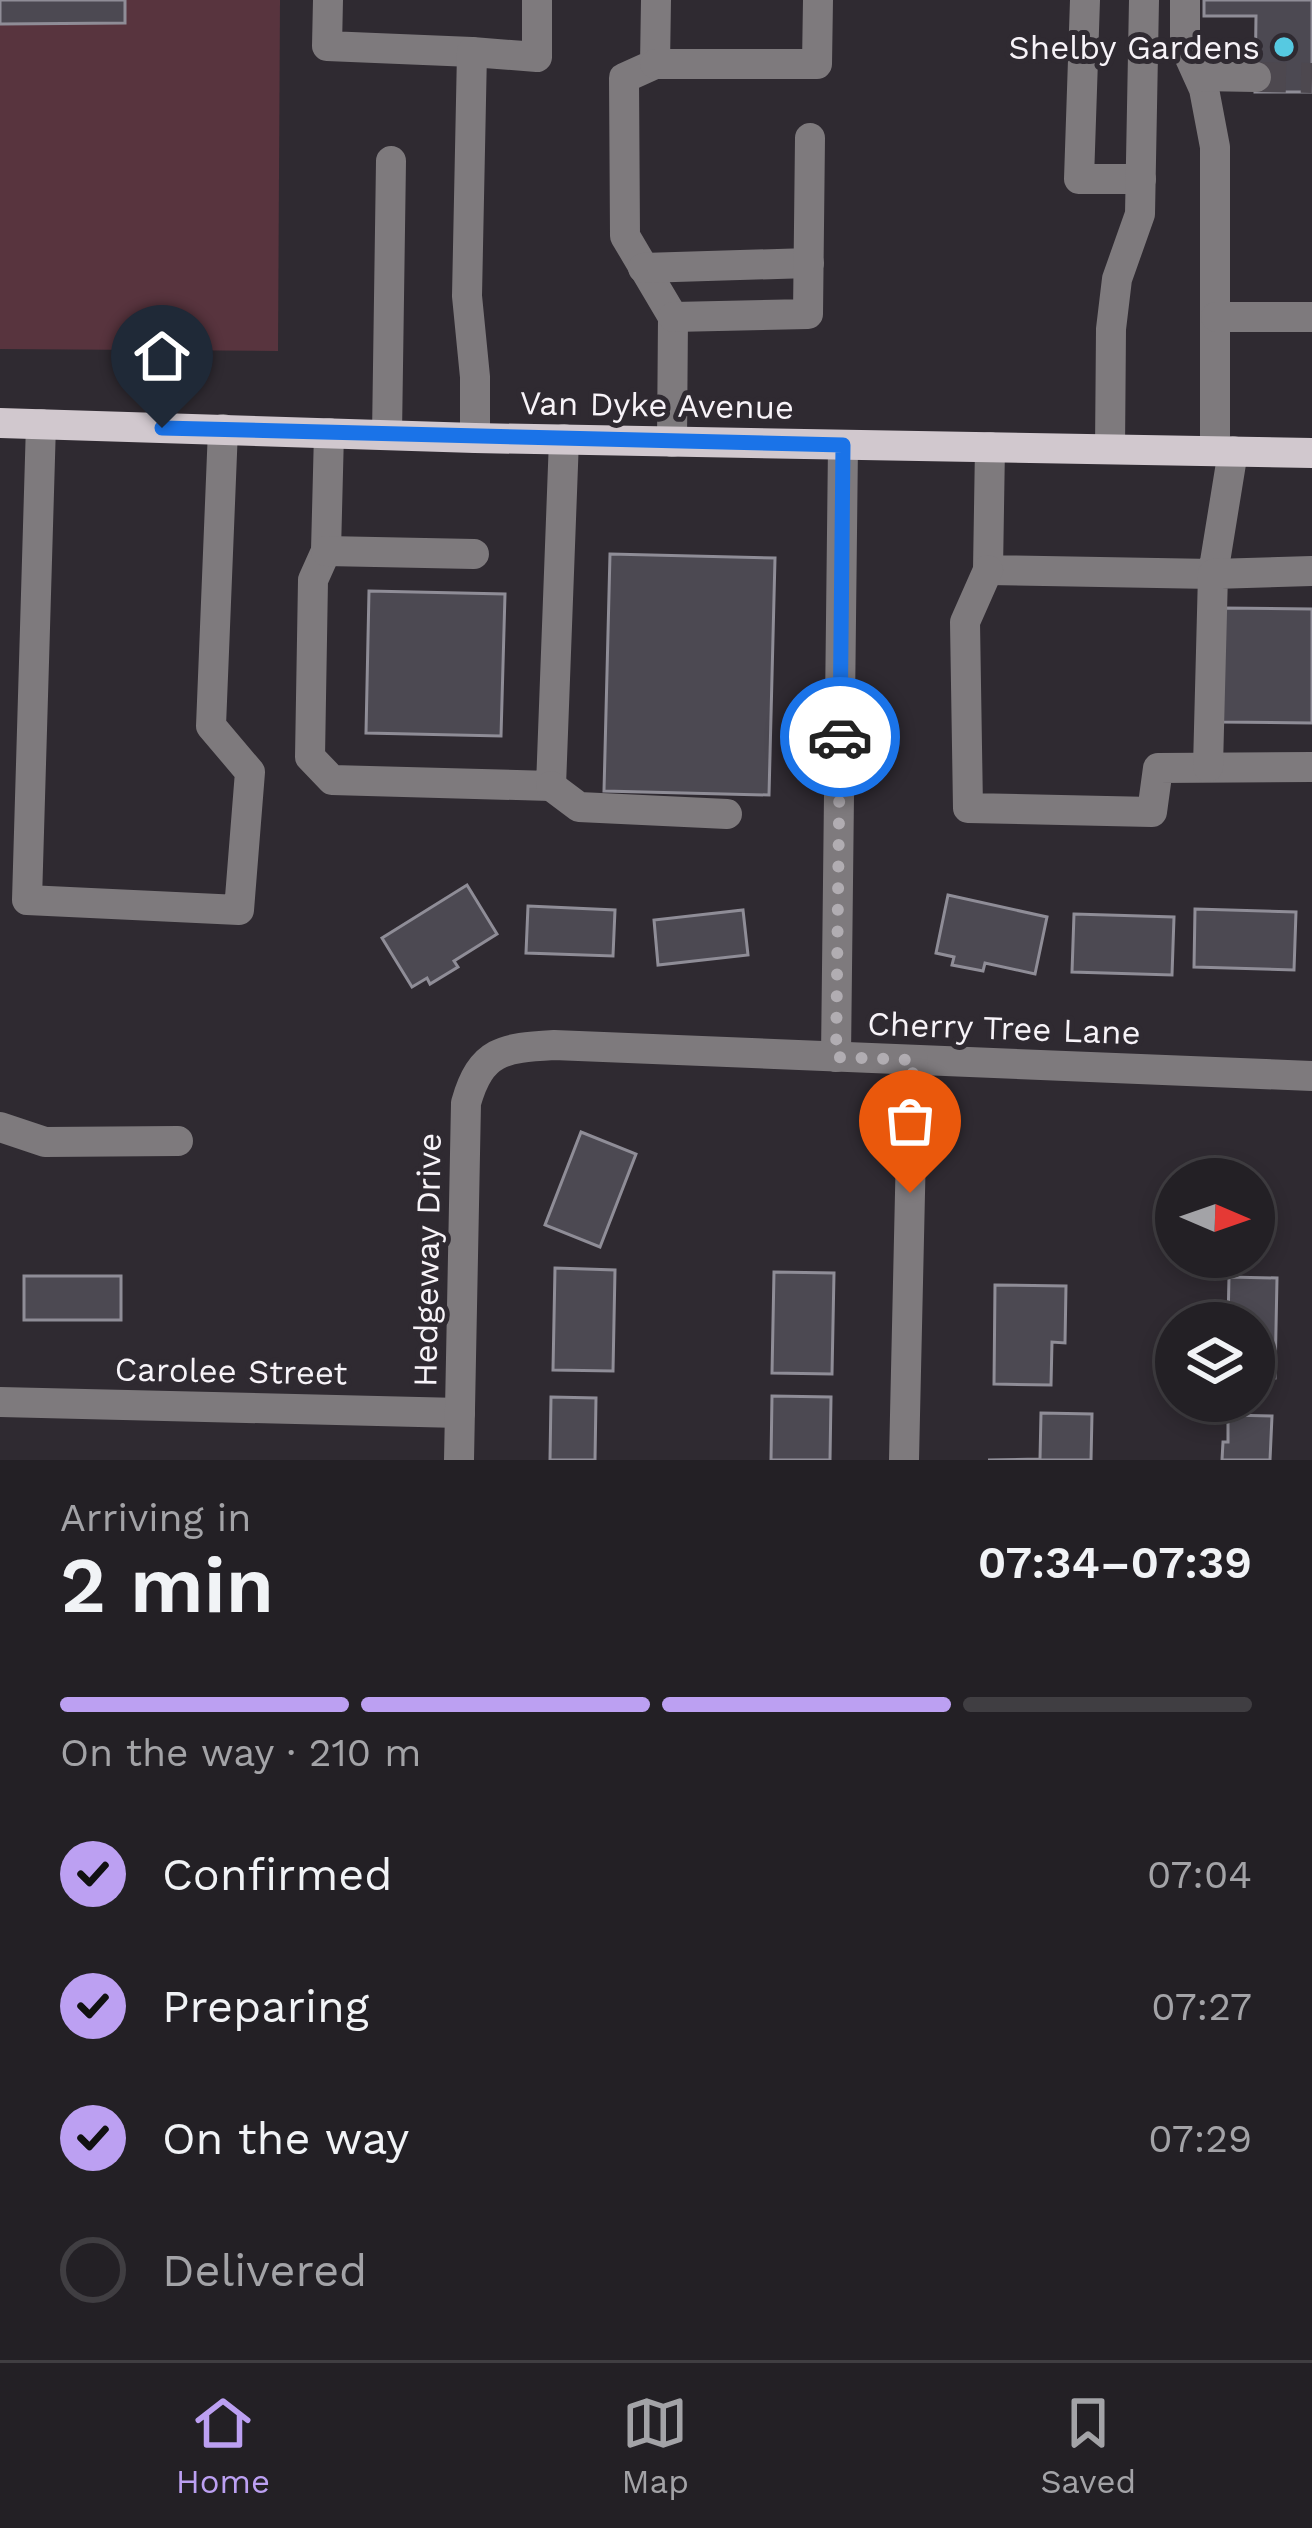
<!DOCTYPE html>
<html lang="en">
<head>
<meta charset="utf-8">
<style>
  body { margin:0; font-family:"Work Sans",sans-serif; background:#2f2d32; color:#f1f3f6; height:100vh; display:flex; flex-direction:column; font-size:45px; white-space:nowrap }
  * { box-sizing:border-box; margin:0 }
  p { font-size:39px; color:#a3a3a7 }
  .icon { flex:none; width:66px; height:66px; fill:none; stroke:currentColor; stroke-width:2; stroke-linecap:round; stroke-linejoin:round }
  .map { position:relative; height:1460px; overflow:hidden }
  .panel { display:flex; flex-direction:column; background:#232025; flex:1 }
  .panel>* { flex:none }
  .needle { width:78px; rotate:92deg }
  .controls { position:absolute; left:1155px; top:1158px; display:grid; gap:24px }
  .controls a { display:grid; place-items:center; width:120px; height:120px; border-radius:50%; background:#232025; box-shadow:0 6px 18px #0003,0 0 0 3px #403e42; font-size:60px }
  .pin { position:absolute; display:grid; place-items:center; width:102px; height:102px; color:#fff; margin:-123px -51px; border-radius:50% 50% 50% 0; rotate:-45deg; box-shadow:0 0 12px #0007 }
  .pin .icon { rotate:45deg }
  .courier { position:absolute; display:grid; place-items:center; width:120px; height:120px; margin:-60px; border:9px solid #1a73e8; border-radius:50%; background:#fff; color:#222; box-shadow:0 3px 15px #0007 }
  .overview em { font-style:normal; font-weight:600 }
  .overview div { display:flex; flex-direction:column-reverse }
  .overview { display:flex; align-items:center; justify-content:space-between; height:204px; padding:0 60px }
  h1 { font-size:78px; font-weight:600; line-height:90px }
  .bar { display:grid; grid-template-columns:repeat(4,1fr); gap:18px 12px; align-content:center; height:144px; padding:0 60px }
  .bar i { height:15px; border-radius:9px; background:#403e42 }
  .bar .current { background:#bca0f2 }
  .bar p { grid-column:span 4 }
  ol { padding:0 60px; list-style:none }
  li { display:flex; align-items:center; gap:36px; height:132px }
  li p { margin-inline-start:auto }
  li .icon { padding:12px; border-radius:50%; background:#bca0f2; color:#111; stroke-width:4 }
  li:last-child { color:#a3a3a7 }
  li i { width:66px; height:66px; border:6px solid #403e42; border-radius:50% }
  .tabs { display:flex; justify-content:space-around; align-items:center; height:168px; border-top:3px solid #403e42; background:#232025; font-size:33px; color:#a3a3a7 }
  .tabs a { display:grid; justify-items:center; gap:6px }
  .tabs .current { color:#bca0f2 }
  .map>svg:first-child { display:block }
  .green { fill:#58343e }
  .building { fill:#4c4952; stroke:#8f8d97; stroke-width:3 }
  .lines { fill:none; stroke-linecap:round; stroke-linejoin:round }
  .minor-tunnel { stroke:#4d484f; stroke-width:30; stroke-dasharray:30 15; stroke-linecap:butt }
  .minor { stroke:#7e7a7d; stroke-width:30 }
  .major { stroke:#d1c8ce; stroke-width:30 }
  .done { stroke:#b1adb2; stroke-width:12; stroke-dasharray:0 21.6 }
  .route { stroke:#1a73e8; stroke-width:15 }
  .poi-dot { fill:#56c9e1; stroke:#2f2a31; stroke-width:4.5 }
  .labels { text-anchor:middle; dominant-baseline:central; stroke-width:10; stroke-linejoin:round; paint-order:stroke }
  .poi-label { font-size:33px; fill:#f7f3f8; stroke:#2f2a31; text-anchor:end }
  .street-label { font-size:33px; fill:#f7f3f8; stroke:#2f2a31 }
</style>
</head>
<body>
<div class="map">
<svg width="1312" height="1460" viewBox="0 0 1312 1460">
  <rect width="100%" height="100%" fill="#2f2a31"/>
  <polygon class="green" points="0,0 280,0 278,351 0,349"/>
  <g class="building">
    <polygon points="0,0 125,0 125,23 0,24"/>
    <polygon points="1204,0 1312,0 1312,92 1255,92 1256,16 1204,16"/>
    <polygon points="610,554 775,558 769,795 604,791"/>
    <polygon points="369,591 505,594 501,736 366,733"/>
    <polygon points="1223,608 1312,609 1312,723 1221,722"/>
    <polygon points="467,885 497,934 454,961 458,967 430,984 427,978 412,987 382,938"/>
    <polygon points="948,895 1047,917 1035,974 985,963 983,971 952,965 954,957 936,953"/>
    <polygon points="528,906 615,910 613,956 526,953"/>
    <polygon points="1195,909 1296,912 1294,970 1194,967"/>
    <polygon points="743,910 748,955 658,965 654,920"/>
    <polygon points="1074,914 1174,917 1172,975 1072,972"/>
    <polygon points="581,1132 636,1154 600,1247 545,1225"/>
    <polygon points="555,1268 615,1270 613,1371 553,1370"/>
    <polygon points="774,1272 834,1273 832,1374 772,1373"/>
    <rect x="24" y="1276" width="97" height="44"/>
    <polygon points="1229,1277 1277,1278 1275,1378 1254,1378 1254,1323 1228,1323"/>
    <polygon points="995,1285 1066,1286 1065,1343 1052,1342 1051,1385 994,1384"/>
    <polygon points="772,1396 831,1397 830,1460 771,1460"/>
    <polygon points="551,1397 596,1398 595,1460 550,1460"/>
    <polygon points="1041,1413 1092,1414 1091,1460 988,1460 1040,1459"/>
    <polygon points="1228,1415 1272,1416 1270,1460 1222,1460 1223,1442 1228,1442"/>
  </g>
  <g class="lines">
    <polyline class="minor-tunnel" points="1256,77 1312,78"/>
    <g class="minor">
      <polyline points="328,0 327,46 472,52"/>
      <polyline points="656,0 655,64 624,78 625,236 673,317 672,442"/>
      <polyline points="1085,0 1079,179 1141,179"/>
      <polyline points="1185,0 1185,47 1204,89 1215,147 1215,451"/>
      <polyline points="655,64 817,64 818,0"/>
      <polyline points="1200,76 1256,77"/>
      <polyline points="643,268 809,263"/>
      <polyline points="673,317 808,314 810,138"/>
      <polyline points="1216,317 1312,317"/>
      <polyline points="41,424 27,900 239,910 250,772 211,726 223,429"/>
      <polyline points="329,433 326,551 313,580 310,757 332,780 551,786 564,439"/>
      <polyline points="387,435 391,161"/>
      <polyline points="475,438 475,377 467,296 472,52 537,57 537,0"/>
      <polyline points="990,447 988,570 1213,574 1233,451"/>
      <polyline points="1110,449 1111,329 1117,279 1140,214 1144,0"/>
      <polyline points="326,551 474,554"/>
      <polyline points="988,570 965,622 968,808 1152,812 1158,768 1312,767"/>
      <polyline points="1208,767 1213,574 1312,571"/>
      <polyline points="551,786 579,807 727,814"/>
      <polyline points="836,1057 843,445"/>
      <polyline points="0,1127 45,1142 178,1141"/>
      <polyline points="0,1402 460,1413"/>
      <path d="M459,1460L466,1103C481,1050 503,1048 554,1045L1312,1076"/>
      <polyline points="904,1460 913,1060"/>
    </g>
    <polyline class="major" points="0,423 475,438 1312,453"/>
  </g>
  <g class="lines">
    <polyline class="done" points="840,737 836,1057 913,1060 910,1193"/>
    <polyline class="route" points="162,428 843,445 840,737"/>
  </g>
  <circle class="poi-dot" cx="1284" cy="47" r="12"/>
  <g class="labels">
    <g class="poi-label">
      <text x="1260" y="47">Shelby Gardens</text>
    </g>
    <g class="street-label">
      <text transform="translate(657 405) rotate(1)">Van Dyke Avenue</text>
      <text transform="translate(1004 1028) rotate(2)">Cherry Tree Lane</text>
      <text transform="translate(427 1260) rotate(-89)">Hedgeway Drive</text>
      <text transform="translate(231 1371) rotate(1)">Carolee Street</text>
    </g>
  </g>
</svg>
<div class="controls">
<a><svg class="needle" viewBox="-14 -14 28 28"><path d="M0-13l5 13h-10z" fill="#e53935"/><path d="M0 13l5-13h-10z" fill="#a3a3a7"/></svg></a>
<a><svg class="icon" aria-label="layers" viewBox="0 0 24 24"><path d="M12 4l9 5-9 5-9-5zM3 14l9 5 9-5"/></svg></a>
</div>
<div class="pin" style="left:910px;top:1193px;background:#ea580c"><svg class="icon" aria-label="bag" viewBox="0 0 24 24"><path d="M5 8h14l-1 12H6zM9 8a3 3 0 0 1 6 0"/></svg></div>
<div class="pin" style="left:162px;top:428px;background:#1f2937"><svg class="icon" aria-label="home" viewBox="0 0 24 24"><path d="M3 11l9-7 9 7M6 9v11h12V9"/></svg></div>
<div class="courier" style="left:840px;top:737px"><svg class="icon" aria-label="car" viewBox="0 0 24 24"><path d="M5 17H2v-5l4-1 3-4h7l3 4 3 1v5h-3M9 17h6M6 11h13"/><circle cx="7" cy="17" r="2"/><circle cx="17" cy="17" r="2"/></svg></div>
</div>
<section class="panel">
<div class="overview"><div><h1>2 min</h1><p>Arriving in</p></div><em>07:34–07:39</em></div>
<div class="bar"><i class="current"></i><i class="current"></i><i class="current"></i><i></i><p>On the way · 210 m</p></div>
<ol>
<li><svg class="icon" aria-label="check" viewBox="0 0 24 24"><path d="M5 12l5 5 9-10"/></svg>Confirmed<p>07:04</p></li>
<li><svg class="icon" aria-label="check" viewBox="0 0 24 24"><path d="M5 12l5 5 9-10"/></svg>Preparing<p>07:27</p></li>
<li><svg class="icon" aria-label="check" viewBox="0 0 24 24"><path d="M5 12l5 5 9-10"/></svg>On the way<p>07:29</p></li>
<li><i></i>Delivered</li>
</ol>
</section>
<nav class="tabs">
<a class="current"><svg class="icon" aria-label="home" viewBox="0 0 24 24"><path d="M3 11l9-7 9 7M6 9v11h12V9"/></svg>Home</a>
<a><svg class="icon" aria-label="map" viewBox="0 0 24 24"><path d="M3 6l6-2 6 2 6-2v14l-6 2-6-2-6 2zM9 4v14M15 6v14"/></svg>Map</a>
<a><svg class="icon" aria-label="saved" viewBox="0 0 24 24"><path d="M7 4h10v16l-5-4-5 4z"/></svg>Saved</a>
</nav>
</body>
</html>
